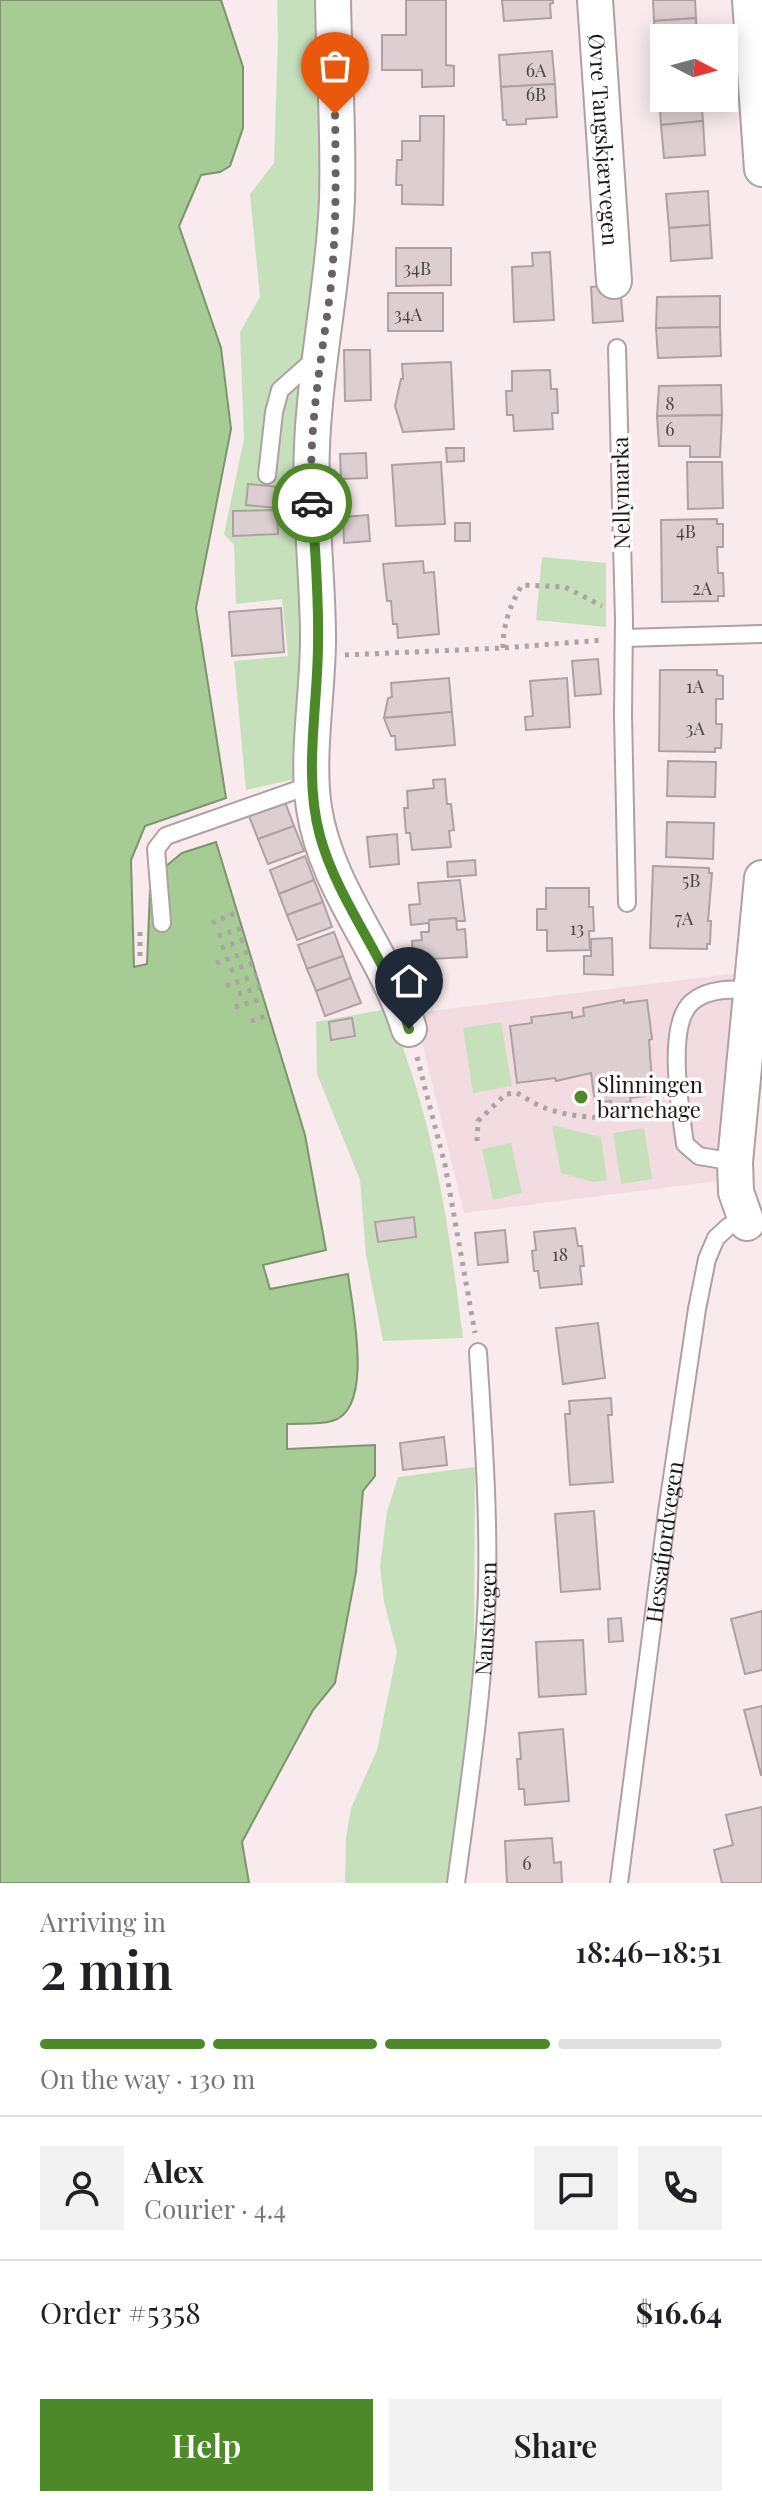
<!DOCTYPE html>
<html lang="en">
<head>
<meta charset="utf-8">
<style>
  body { margin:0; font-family:"Playfair Display",serif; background:#f2f2f2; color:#202124; height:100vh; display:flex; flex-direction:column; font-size:30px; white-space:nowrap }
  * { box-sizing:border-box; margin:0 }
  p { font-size:26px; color:#757577 }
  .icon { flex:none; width:44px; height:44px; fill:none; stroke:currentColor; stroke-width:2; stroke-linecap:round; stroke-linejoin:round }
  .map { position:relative; height:1883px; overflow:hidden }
  .details { display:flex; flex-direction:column; background:#fff; flex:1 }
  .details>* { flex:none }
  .needle { width:52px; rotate:96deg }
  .tools { position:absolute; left:650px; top:24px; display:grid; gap:16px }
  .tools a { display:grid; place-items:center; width:88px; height:88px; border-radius:0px; background:#fff; box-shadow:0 4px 20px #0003; font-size:40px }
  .pin { position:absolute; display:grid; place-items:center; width:68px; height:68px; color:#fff; margin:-82px -34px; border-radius:50% 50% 50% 0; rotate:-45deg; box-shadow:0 0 8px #0007 }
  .pin .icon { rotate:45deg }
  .courier { position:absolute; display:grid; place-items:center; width:80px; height:80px; margin:-40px; border:6px solid #4d8928; border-radius:50%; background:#fff; color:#222; box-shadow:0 2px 10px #0007 }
  .overview em { font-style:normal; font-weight:600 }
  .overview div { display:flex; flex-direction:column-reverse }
  .overview { display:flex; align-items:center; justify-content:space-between; height:136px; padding:0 40px }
  h1 { font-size:52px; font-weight:600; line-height:60px }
  .bar { display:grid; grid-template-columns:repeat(4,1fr); gap:12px 8px; align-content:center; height:96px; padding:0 40px }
  .bar i { height:10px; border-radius:6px; background:#e0e0e0 }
  .bar .on { background:#4d8928 }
  .bar p { grid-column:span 4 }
  .line { display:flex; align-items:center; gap:20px; padding:0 40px; border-top:2px solid #e0e0e0 }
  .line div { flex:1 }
  .round { display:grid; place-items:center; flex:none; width:84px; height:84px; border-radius:0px; background:#f2f2f2 }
  .primary-button { display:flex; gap:16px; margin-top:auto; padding:16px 40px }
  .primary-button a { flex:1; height:92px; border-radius:0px; background:#4d8928; color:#fff; font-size:32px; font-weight:600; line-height:92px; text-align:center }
  .primary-button a+a { background:#f2f2f2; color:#202124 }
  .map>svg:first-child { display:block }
  .built { fill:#f3dce1 }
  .green { fill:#c7e0bc }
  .water { fill:#a6cb94; stroke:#7d956f; stroke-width:2 }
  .building { fill:#dcced1; stroke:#aea0a3; stroke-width:2 }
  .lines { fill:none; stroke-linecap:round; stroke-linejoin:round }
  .lane-casing { stroke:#aea0a3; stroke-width:20 }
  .street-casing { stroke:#aea0a3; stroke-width:38 }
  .path { stroke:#ada2a4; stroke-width:5; stroke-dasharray:4 6; stroke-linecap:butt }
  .lane { stroke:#fff; stroke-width:16 }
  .street { stroke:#fff; stroke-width:34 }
  .done { stroke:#696163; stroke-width:8; stroke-dasharray:0 14.4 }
  .route { stroke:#4d8928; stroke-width:10 }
  .poi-dot { fill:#4d8928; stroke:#fefbfb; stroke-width:3 }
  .labels { text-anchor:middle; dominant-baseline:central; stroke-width:7; stroke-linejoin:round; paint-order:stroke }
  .number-label { font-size:18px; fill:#4c4546 }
  .street-label { font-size:22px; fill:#1c1718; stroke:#fefbfb }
  .poi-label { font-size:22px; fill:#1c1718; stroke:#fefbfb; text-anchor:start }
</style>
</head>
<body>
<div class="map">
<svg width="762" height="1883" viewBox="0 0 762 1883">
  <rect width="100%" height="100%" fill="#f9eaed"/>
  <polygon class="built" points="739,973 718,1181 464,1213 415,1013"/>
  <g class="green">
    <polygon points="277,0 346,0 328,365 317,774 246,790 234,661 288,656 282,599 236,604 234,545 224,534 244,439 240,332 260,297 250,194 274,163 278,38"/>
    <polygon points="542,557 606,563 606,627 536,620"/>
    <path d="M387,1009C433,1112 449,1226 463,1338L383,1341L366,1255L360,1180L317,1074L316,1022Z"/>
    <polygon points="501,1022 512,1086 473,1093 463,1028"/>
    <polygon points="552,1125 601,1137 607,1180 593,1182 561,1173"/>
    <polygon points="644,1128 652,1179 621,1184 613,1133"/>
    <polygon points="511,1143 522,1193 493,1200 482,1149"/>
    <polygon points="475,1467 474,1646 463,1774 447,1883 345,1883 346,1838 351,1808 377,1750 397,1652 384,1602 380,1566 387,1512 398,1477"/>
  </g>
  <path class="water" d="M0,0H221L243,67V128L230,166L220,172L201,175L179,226L221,348L231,429L196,608L226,798L145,826L131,860L134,967L147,964L150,891L165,889V867L182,853L216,842L305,1135L326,1250L263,1265L270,1289L348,1274C352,1306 375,1410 332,1421C318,1425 301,1423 287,1424V1449L375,1445V1476L363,1491L356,1572L335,1683L313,1710L242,1842L249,1883H0Z"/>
  <g class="building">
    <polygon points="406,0 446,0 446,65 454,66 454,86 422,87 422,70 382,70 382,35 406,35"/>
    <polygon points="502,0 553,0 553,3 550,4 551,18 504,21"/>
    <polygon points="653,0 695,0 696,18 654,21"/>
    <polygon points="696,18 697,38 664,38 664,53 656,54 654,21"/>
    <polygon points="552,51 555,84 501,87 499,55"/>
    <polygon points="555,84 557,117 526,119 526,124 507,125 506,120 503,120 501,87"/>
    <polygon points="664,90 664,98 701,98 703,121 661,125 659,91"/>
    <polygon points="420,116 444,116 443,205 402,204 402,185 396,185 397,160 402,160 402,141 420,141"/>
    <polygon points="703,121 705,155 664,158 661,125"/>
    <polygon points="708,191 710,225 669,228 666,194"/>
    <polygon points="710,225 712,258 671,261 669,228"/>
    <polygon points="396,248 451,248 451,285 396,286"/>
    <polygon points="550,252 554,320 514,322 512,267 533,266 532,253"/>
    <polygon points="620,285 623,321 593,323 591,287"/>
    <rect x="388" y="293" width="55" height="38"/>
    <polygon points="720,296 720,327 656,328 657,297"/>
    <polygon points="720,327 721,356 658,358 656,328"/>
    <polygon points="344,350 370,350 371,400 345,401"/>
    <polygon points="451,362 454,429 403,432 395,406 401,379 403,379 402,364"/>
    <polygon points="550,370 551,389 557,389 558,413 552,413 553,429 514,431 513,415 507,415 506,391 512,391 512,371"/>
    <polygon points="721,385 722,415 657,416 659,386"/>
    <polygon points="722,415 720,457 690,457 690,446 659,446 657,416"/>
    <polygon points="446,448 464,448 464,461 447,462"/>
    <polygon points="366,453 367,478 341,479 340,454"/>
    <polygon points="441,462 445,524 396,526 392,465"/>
    <polygon points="687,462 722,462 723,508 688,509"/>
    <polygon points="248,484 278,487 276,508 246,505"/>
    <polygon points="277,510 278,534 233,536 233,511"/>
    <polygon points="368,515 370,541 344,543 343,517"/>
    <polygon points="717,519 717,524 723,524 723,547 717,547 718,573 723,573 724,596 718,596 718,601 662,602 661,520"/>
    <rect x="455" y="523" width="15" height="18"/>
    <polygon points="423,561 424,573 434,572 439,634 398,638 397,624 393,624 391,601 387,601 383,564"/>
    <polygon points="281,608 284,652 232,656 229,612"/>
    <polygon points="598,659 601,694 575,696 572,661"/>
    <polygon points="660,670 717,670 717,675 723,676 723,699 716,699 716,724 722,724 721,748 715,748 715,752 659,751"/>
    <polygon points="449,678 452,712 384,718 388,698 392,697 391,683"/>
    <polygon points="567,678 570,727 526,730 525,717 533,716 530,681"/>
    <polygon points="452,712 455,745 396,750 395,736 391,736 384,718"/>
    <polygon points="668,761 716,762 715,797 667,796"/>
    <polygon points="445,779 447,804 451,804 454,830 449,831 451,847 412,850 410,833 406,833 404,808 408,808 407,791 434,788 433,780"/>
    <polygon points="285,802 294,826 258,839 249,816"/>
    <polygon points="667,822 714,823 713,859 666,857"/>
    <polygon points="294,826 304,851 268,864 258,839"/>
    <polygon points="397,834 399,864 370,867 367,837"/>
    <polygon points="305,856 314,880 279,894 270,870"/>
    <polygon points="475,860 476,875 448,877 447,862"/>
    <polygon points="653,866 709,868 709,873 712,873 708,921 711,921 710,944 707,944 707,949 650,948"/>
    <polygon points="314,880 323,902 287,915 279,894"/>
    <polygon points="460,880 465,921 457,921 456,918 429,920 429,923 411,925 409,905 420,904 418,883"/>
    <polygon points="546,888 589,888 589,907 593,907 594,931 589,931 590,950 547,951 547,930 537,930 537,909 546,909"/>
    <polygon points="323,902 332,927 297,940 287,915"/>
    <polygon points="456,918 457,930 465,929 467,957 413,960 412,941 422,940 421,932 429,932 429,920"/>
    <polygon points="334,932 343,956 307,969 298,945"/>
    <polygon points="612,938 613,975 584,974 584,956 591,956 591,939"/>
    <polygon points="343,956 351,978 316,991 307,969"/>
    <polygon points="351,978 361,1003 325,1016 316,991"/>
    <polygon points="624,1000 624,1003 647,1000 652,1039 649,1040 653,1095 630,1098 631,1102 611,1105 611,1101 595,1103 591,1073 556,1081 555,1078 517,1083 510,1026 532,1023 531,1017 572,1012 572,1018 584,1016 583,1008"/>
    <polygon points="352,1018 355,1036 331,1040 329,1022"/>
    <polygon points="414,1217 416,1237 378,1242 375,1222"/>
    <polygon points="575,1228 578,1246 582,1246 584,1266 580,1266 582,1284 540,1288 538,1271 534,1271 532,1251 536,1250 534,1232"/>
    <polygon points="505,1230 508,1262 478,1265 475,1233"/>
    <polygon points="598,1323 605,1378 563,1384 556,1328"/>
    <polygon points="611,1398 612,1415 608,1415 613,1482 570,1485 565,1414 570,1414 569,1401"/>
    <polygon points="444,1437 447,1465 403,1470 400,1443"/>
    <polygon points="594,1511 600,1589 561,1592 555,1514"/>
    <polygon points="762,1611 762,1670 745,1674 731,1619"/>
    <polygon points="621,1618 623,1641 609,1642 608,1619"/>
    <polygon points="583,1640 586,1694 539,1697 536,1642"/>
    <polygon points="762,1706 762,1775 761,1775 744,1710"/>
    <polygon points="563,1729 569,1801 525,1805 524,1789 519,1789 517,1759 521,1759 519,1733"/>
    <polygon points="762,1807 762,1883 722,1883 714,1850 733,1845 726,1815"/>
    <polygon points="552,1838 554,1863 561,1862 562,1883 507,1883 505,1841"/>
  </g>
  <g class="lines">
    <g class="lane-casing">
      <g id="lane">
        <polyline points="617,348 624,619 623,715 627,903"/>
        <polyline points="267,475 274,412 280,390 316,358"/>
        <polyline points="624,638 762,634"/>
        <polyline points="162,923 156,849 166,836 311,785"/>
        <path d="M735,1162L699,1156L685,1144C681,1112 665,1025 692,1002C708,988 733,989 753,990"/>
        <path id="s1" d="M456,1883C469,1786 484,1688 487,1590C489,1510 483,1431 478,1352"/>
        <path id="s2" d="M619,1883L667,1512L697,1309L707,1259L716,1238L729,1226L744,1223L749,1224"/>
      </g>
    </g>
    <g class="street-casing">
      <g id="street">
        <path d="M333,0C334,66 339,133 337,199C334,282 315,363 312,446C309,510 318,575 318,639C318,692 306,757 314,808C326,889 386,953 409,1029"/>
        <path id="s3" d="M595,0L614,281"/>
        <polyline points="750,0 762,169"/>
        <polyline points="747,1223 736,1192 735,1162 762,878"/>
      </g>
    </g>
    <g class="path">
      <path d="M503,648C503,625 510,605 522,585L565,587L602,606"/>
      <polyline points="345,655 503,648 603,640"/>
      <polyline points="212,923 238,912"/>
      <polyline points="218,936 242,928"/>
      <polyline points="221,948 246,939"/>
      <polyline points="140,956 140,930"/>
      <polyline points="216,963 250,951"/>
      <polyline points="230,971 253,963"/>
      <polyline points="226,986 257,975"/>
      <polyline points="238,994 261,987"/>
      <polyline points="235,1007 264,998"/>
      <polyline points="251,1021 269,1015"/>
      <polyline points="417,1057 445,1165 475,1333"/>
      <path d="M477,1141L478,1121L506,1094L517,1093C526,1098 536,1105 545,1108C581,1121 624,1119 660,1112"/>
    </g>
    <use href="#lane" class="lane"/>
    <use href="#street" class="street"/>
  </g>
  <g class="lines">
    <path class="done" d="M312,503C308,437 319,373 328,309C337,244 336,179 335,114"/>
    <path class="route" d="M312,503C315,549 319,596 318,643C318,707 303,774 320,836C339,905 389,961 409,1029"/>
  </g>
  <circle class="poi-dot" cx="581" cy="1097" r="8"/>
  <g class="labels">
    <g class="number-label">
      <text x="536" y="70">6A</text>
      <text x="536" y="94">6B</text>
      <text x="417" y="268">34B</text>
      <text x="408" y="314">34A</text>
      <text x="670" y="403">8</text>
      <text x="670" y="429">6</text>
      <text x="686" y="531">4B</text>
      <text x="702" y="588">2A</text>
      <text x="695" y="686">1A</text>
      <text x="695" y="728">3A</text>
      <text x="691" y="880">5B</text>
      <text x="684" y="918">7A</text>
      <text x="577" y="928">13</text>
      <text x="560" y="1254">18</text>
      <text x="527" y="1863">6</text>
    </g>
    <g class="street-label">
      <text stroke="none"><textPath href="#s3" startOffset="140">Øvre Tangskjærvegen</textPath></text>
      <text transform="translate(620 493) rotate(-91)">Nellymarka</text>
      <text stroke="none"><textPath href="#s2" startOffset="344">Hessafjordvegen</textPath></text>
      <text stroke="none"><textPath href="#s1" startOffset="266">Naustvegen</textPath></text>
    </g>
    <g class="poi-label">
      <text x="597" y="1084">Slinningen<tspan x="597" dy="25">barnehage</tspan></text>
    </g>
  </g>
</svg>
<div class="tools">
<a><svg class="needle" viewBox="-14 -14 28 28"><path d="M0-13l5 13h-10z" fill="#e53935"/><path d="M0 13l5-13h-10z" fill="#757577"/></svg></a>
</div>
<div class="pin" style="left:335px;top:114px;background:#ea580c"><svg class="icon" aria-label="bag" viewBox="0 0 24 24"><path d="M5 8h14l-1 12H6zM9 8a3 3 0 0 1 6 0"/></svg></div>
<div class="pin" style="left:409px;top:1029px;background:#1f2937"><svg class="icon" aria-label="home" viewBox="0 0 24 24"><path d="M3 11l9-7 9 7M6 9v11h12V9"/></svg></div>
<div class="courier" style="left:312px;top:503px"><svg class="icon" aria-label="car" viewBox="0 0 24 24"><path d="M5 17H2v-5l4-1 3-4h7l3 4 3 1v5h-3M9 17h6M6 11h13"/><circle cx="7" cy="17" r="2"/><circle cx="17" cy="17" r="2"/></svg></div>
</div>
<section class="details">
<div class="overview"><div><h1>2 min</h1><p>Arriving in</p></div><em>18:46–18:51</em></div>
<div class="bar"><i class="on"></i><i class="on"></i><i class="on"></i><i></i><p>On the way · 130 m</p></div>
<div class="line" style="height:144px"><a class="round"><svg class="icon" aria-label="person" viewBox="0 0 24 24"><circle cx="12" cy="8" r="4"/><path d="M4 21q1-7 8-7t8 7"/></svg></a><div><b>Alex</b><p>Courier · 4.4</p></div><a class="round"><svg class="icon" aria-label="chat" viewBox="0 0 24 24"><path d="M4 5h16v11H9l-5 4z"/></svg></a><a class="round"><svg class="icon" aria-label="phone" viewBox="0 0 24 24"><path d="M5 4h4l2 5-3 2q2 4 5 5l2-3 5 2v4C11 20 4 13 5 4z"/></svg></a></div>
<div class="line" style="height:104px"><div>Order #5358</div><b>$16.64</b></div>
<div class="primary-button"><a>Help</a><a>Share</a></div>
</section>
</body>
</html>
